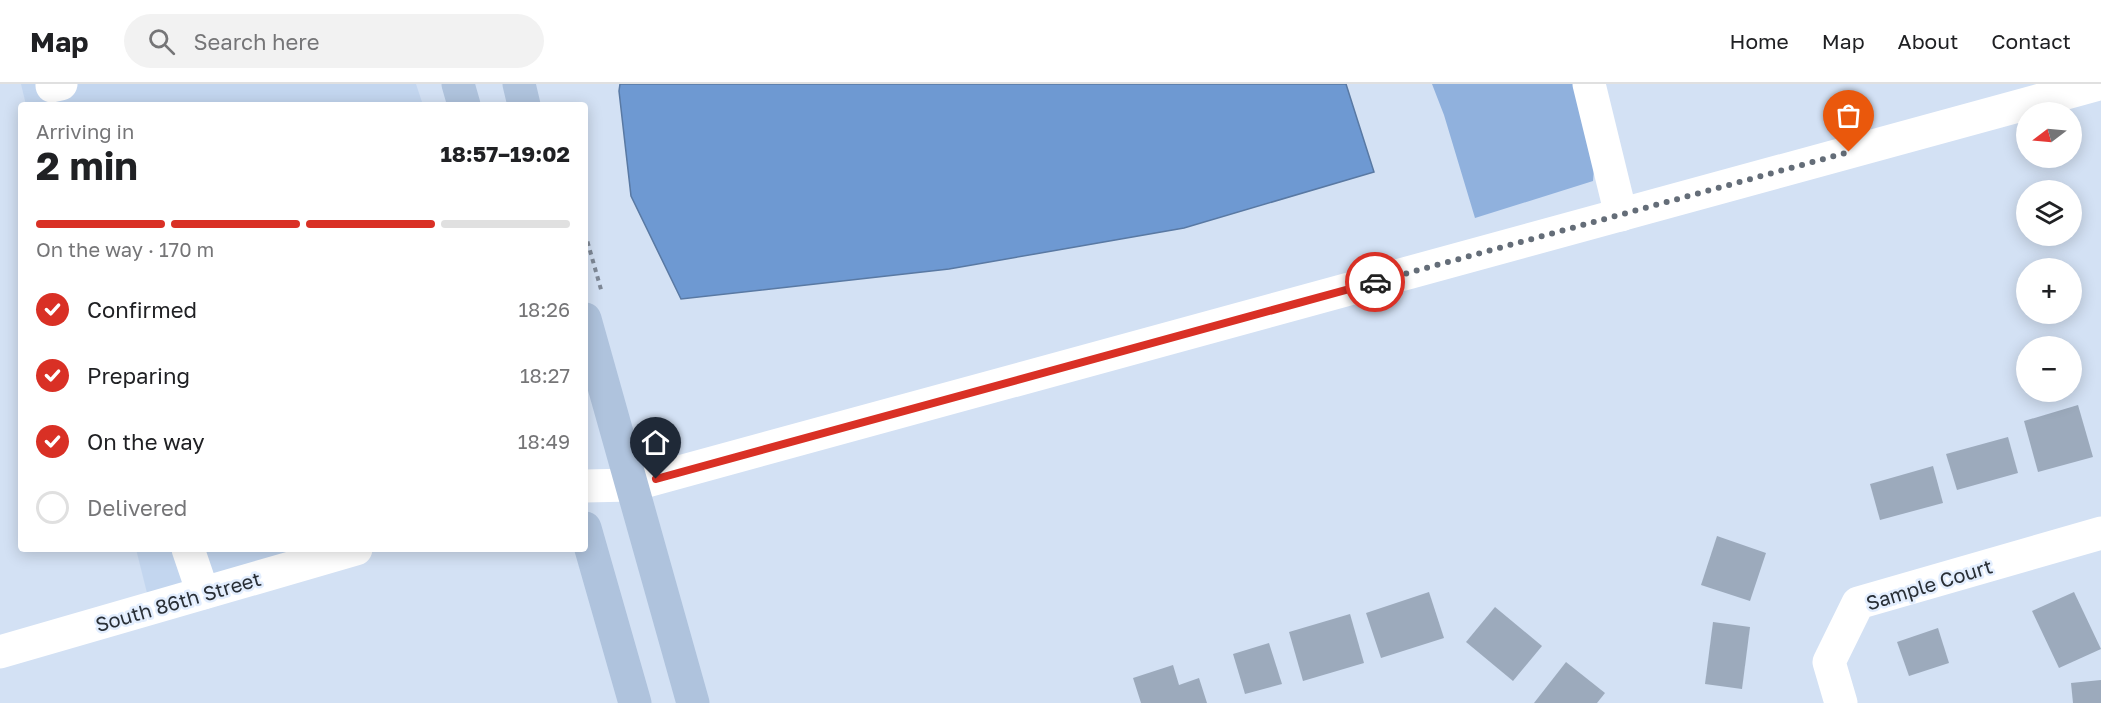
<!DOCTYPE html>
<html lang="en">
<head>
<meta charset="utf-8">
<style>
  body { margin:0; font-family:"Golos Text",sans-serif; background:#f2f2f2; color:#202124; height:100vh; display:flex; flex-direction:column; font-size:22px; white-space:nowrap }
  * { box-sizing:border-box; margin:0 }
  p { font-size:20px; color:#757577 }
  .icon { flex:none; width:33px; height:33px; fill:none; stroke:currentColor; stroke-width:2; stroke-linecap:round; stroke-linejoin:round }
  .map { position:relative; flex:1; overflow:hidden }
  .drawer { position:absolute; left:18px; top:18px; width:570px; height:450px; display:flex; flex-direction:column; background:#fff; border-radius:6px; box-shadow:0 3px 15px #0003 }
  .drawer>* { flex:none }
  .needle { width:39px; rotate:254deg }
  .tools { position:absolute; left:2016px; top:18px; display:grid; gap:12px }
  .tools a { display:grid; place-items:center; width:66px; height:66px; border-radius:50%; background:#fff; box-shadow:0 3px 15px #0003; font-size:30px }
  .pin { position:absolute; display:grid; place-items:center; width:51px; height:51px; color:#fff; margin:-62px -26px; border-radius:50% 50% 50% 0; rotate:-45deg; box-shadow:0 0 6px #0007 }
  .pin .icon { rotate:45deg }
  .courier { position:absolute; display:grid; place-items:center; width:60px; height:60px; margin:-30px; border:4px solid #d93025; border-radius:50%; background:#fff; color:#222; box-shadow:0 2px 8px #0007 }
  .summary em { font-style:normal; font-weight:700 }
  .summary div { display:flex; flex-direction:column-reverse }
  .summary { display:flex; align-items:center; justify-content:space-between; height:102px; padding:0 18px }
  h1 { font-size:39px; font-weight:700; line-height:45px }
  .bar { display:grid; grid-template-columns:repeat(4,1fr); gap:9px 6px; align-content:center; height:72px; padding:0 18px }
  .bar i { height:8px; border-radius:4px; background:#e0e0e0 }
  .bar .current { background:#d93025 }
  .bar p { grid-column:span 4 }
  ol { padding:0 18px; list-style:none }
  li { display:flex; align-items:center; gap:18px; height:66px }
  li p { margin-inline-start:auto }
  li .icon { padding:6px; border-radius:50%; background:#d93025; color:#fff; stroke-width:4 }
  li:last-child { color:#757577 }
  li i { width:33px; height:33px; border:3px solid #e0e0e0; border-radius:50% }
  header { display:flex; align-items:center; gap:36px; box-sizing:border-box; height:84px; padding:0 30px; background:#fff; border-bottom:2px solid #e0e0e0 }
  header strong { font-size:28px }
  nav { display:flex; gap:33px; margin-inline-start:auto; font-size:21px }
  .search { width:420px; height:54px; background:#f2f2f2; display:flex; align-items:center; gap:15px; box-sizing:border-box; padding:0 21px; border-radius:33px; color:#757577; font-size:22px }
  .map>svg:first-child { display:block }
  .built { fill:#c3d6ef }
  .green { fill:#90b1dd }
  .water { fill:#6e99d2; stroke:#5979a3; stroke-width:1.5 }
  .building { fill:#9caabc }
  .lines { fill:none; stroke-linecap:round; stroke-linejoin:round }
  .path { stroke:#7f8997; stroke-width:4; stroke-dasharray:4.5 4.5; stroke-linecap:butt }
  .minor { stroke:#fff; stroke-width:33 }
  .major { stroke:#afc3dd; stroke-width:33 }
  .done { stroke:#646d78; stroke-width:6; stroke-dasharray:0 10.8 }
  .route { stroke:#d93025; stroke-width:8 }
  .labels { text-anchor:middle; dominant-baseline:central; stroke-width:5; stroke-linejoin:round; paint-order:stroke }
  .street-label { font-size:20px; fill:#292f36; stroke:#e3eefe }
</style>
</head>
<body>
<header>
<strong>Map</strong>
<div class="search"><svg class="icon" aria-label="search" viewBox="0 0 24 24"><circle cx="10" cy="10" r="6"/><path d="M15 15l6 6"/></svg>Search here</div>
<nav><a>Home</a><a>Map</a><a>About</a><a>Contact</a></nav>
</header>
<div class="map">
<svg width="2101" height="619" viewBox="0 0 2101 619">
  <rect width="100%" height="100%" fill="#d3e1f4"/>
  <g class="built">
    <polygon points="21,0 416,0 423,21 26,21"/>
    <polygon points="136,465 300,465 147,509"/>
  </g>
  <polygon class="green" points="1432,0 1598,0 1600,13 1593,97 1475,134 1444,31"/>
  <polygon class="water" points="620,0 1346,0 1374,88 1184,144 949,185 681,215 631,112 619,7"/>
  <g class="building">
    <polygon points="2078,321 2093,373 2038,388 2024,337"/>
    <polygon points="2008,353 2018,389 1957,406 1946,370"/>
    <polygon points="1933,382 1943,419 1880,436 1870,400"/>
    <polygon points="1717,452 1766,469 1750,517 1701,501"/>
    <polygon points="1429,508 1444,554 1381,574 1366,529"/>
    <polygon points="2074,508 2101,565 2059,584 2032,527"/>
    <polygon points="1495,523 1542,562 1513,597 1466,558"/>
    <polygon points="1350,530 1364,579 1303,597 1289,548"/>
    <polygon points="1713,538 1750,543 1742,605 1705,600"/>
    <polygon points="1938,544 1949,579 1909,592 1897,558"/>
    <polygon points="1269,559 1282,600 1245,610 1233,570"/>
    <polygon points="1566,578 1605,609 1597,619 1534,619"/>
    <polygon points="1173,581 1179,601 1199,594 1207,619 1141,619 1133,594"/>
    <polygon points="2101,596 2101,619 2073,619 2071,599"/>
  </g>
  <g class="lines">
    <polyline class="path" points="585,149 602,209"/>
    <g class="minor">
      <polyline points="52,0 52,2 61,0"/>
      <polyline points="1589,0 1621,131"/>
      <polyline points="585,402 632,401 2099,0"/>
      <polyline points="188,465 203,509"/>
      <polyline points="0,568 356,465"/>
      <polyline points="1841,619 1829,578 1858,519 2101,449"/>
    </g>
    <g class="major">
      <polyline points="458,0 464,21"/>
      <polyline points="519,0 524,21"/>
      <polyline points="585,235 693,619"/>
      <polyline points="585,444 635,619"/>
    </g>
  </g>
  <g class="lines">
    <polyline class="done" points="1375,198 1849,68"/>
    <polyline class="route" points="656,395 1375,198"/>
  </g>
  <g class="labels">
    <g class="street-label">
      <text transform="translate(1929 500) rotate(-17)">Sample Court</text>
      <text transform="translate(178 517) rotate(-16)">South 86th Street</text>
    </g>
  </g>
</svg>
<div class="tools">
<a><svg class="needle" viewBox="-14 -14 28 28"><path d="M0-13l5 13h-10z" fill="#e53935"/><path d="M0 13l5-13h-10z" fill="#757577"/></svg></a>
<a><svg class="icon" aria-label="layers" viewBox="0 0 24 24"><path d="M12 4l9 5-9 5-9-5zM3 14l9 5 9-5"/></svg></a>
<a>+</a>
<a>−</a>
</div>
<div class="pin" style="left:1849px;top:68px;background:#ea580c"><svg class="icon" aria-label="bag" viewBox="0 0 24 24"><path d="M5 8h14l-1 12H6zM9 8a3 3 0 0 1 6 0"/></svg></div>
<div class="pin" style="left:656px;top:395px;background:#1f2937"><svg class="icon" aria-label="home" viewBox="0 0 24 24"><path d="M3 11l9-7 9 7M6 9v11h12V9"/></svg></div>
<div class="courier" style="left:1375px;top:198px"><svg class="icon" aria-label="car" viewBox="0 0 24 24"><path d="M5 17H2v-5l4-1 3-4h7l3 4 3 1v5h-3M9 17h6M6 11h13"/><circle cx="7" cy="17" r="2"/><circle cx="17" cy="17" r="2"/></svg></div>
<section class="drawer">
<div class="summary"><div><h1>2 min</h1><p>Arriving in</p></div><em>18:57–19:02</em></div>
<div class="bar"><i class="current"></i><i class="current"></i><i class="current"></i><i></i><p>On the way · 170 m</p></div>
<ol>
<li><svg class="icon" aria-label="check" viewBox="0 0 24 24"><path d="M5 12l5 5 9-10"/></svg>Confirmed<p>18:26</p></li>
<li><svg class="icon" aria-label="check" viewBox="0 0 24 24"><path d="M5 12l5 5 9-10"/></svg>Preparing<p>18:27</p></li>
<li><svg class="icon" aria-label="check" viewBox="0 0 24 24"><path d="M5 12l5 5 9-10"/></svg>On the way<p>18:49</p></li>
<li><i></i>Delivered</li>
</ol>
</section>
</div>
</body>
</html>
